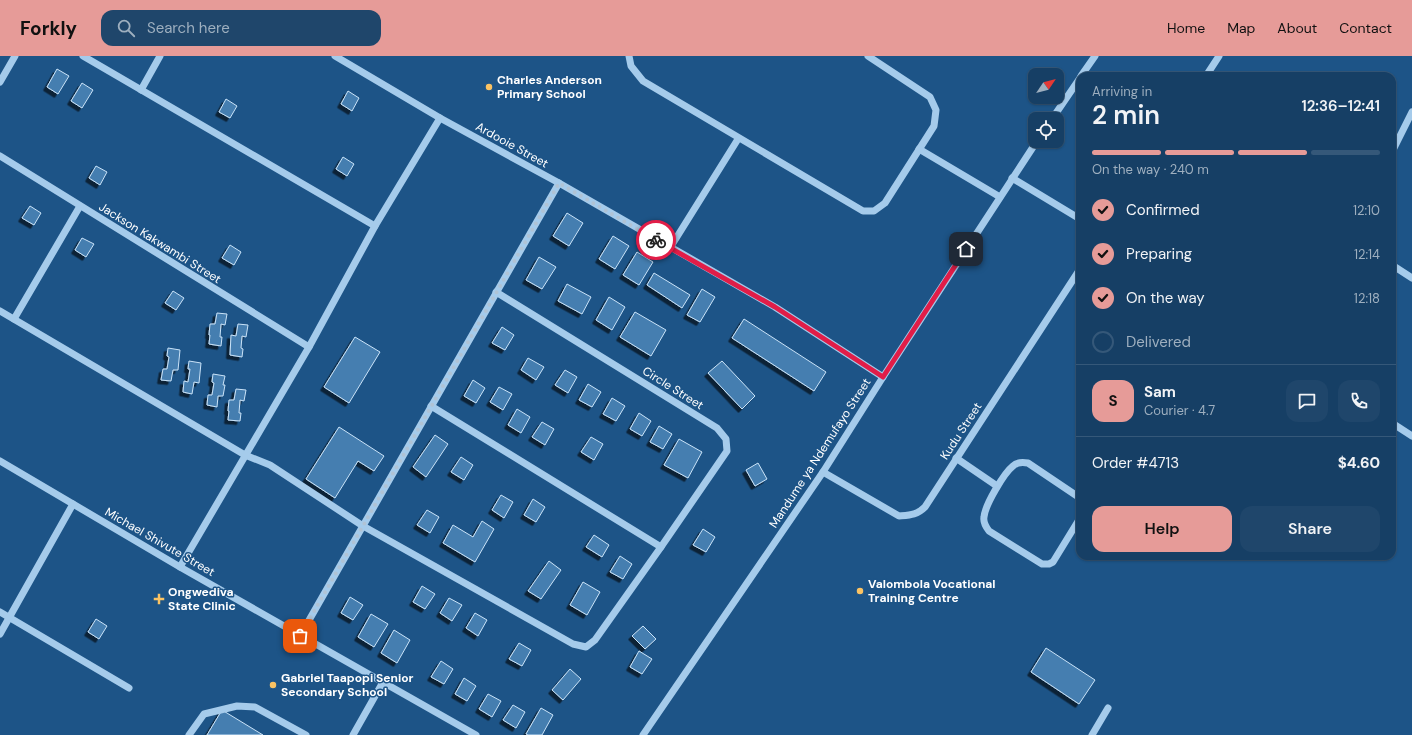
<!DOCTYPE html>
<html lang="en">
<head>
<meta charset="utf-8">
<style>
  body { margin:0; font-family:"DM Sans",sans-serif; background:#1f466b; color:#f1f3f6; height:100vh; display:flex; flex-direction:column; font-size:15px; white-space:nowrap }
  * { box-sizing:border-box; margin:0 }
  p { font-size:13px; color:#9eafbf }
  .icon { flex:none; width:22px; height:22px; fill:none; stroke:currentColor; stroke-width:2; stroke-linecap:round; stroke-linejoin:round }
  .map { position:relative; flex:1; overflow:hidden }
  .panel { position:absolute; left:1076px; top:16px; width:320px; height:488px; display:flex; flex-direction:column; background:#163f65; border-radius:12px; box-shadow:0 1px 3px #0004,0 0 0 1px #355879 }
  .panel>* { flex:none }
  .needle { width:26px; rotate:55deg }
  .tools { position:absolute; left:1028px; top:12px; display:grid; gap:8px }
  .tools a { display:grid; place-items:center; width:36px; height:36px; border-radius:8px; background:#163f65; box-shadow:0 1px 3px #0004,0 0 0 1px #355879; font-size:20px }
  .pin { position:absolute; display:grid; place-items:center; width:34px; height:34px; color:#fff; margin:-17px; border-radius:8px; box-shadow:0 2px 6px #0006 }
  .courier { position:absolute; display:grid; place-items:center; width:40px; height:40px; margin:-20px; border:3px solid #e11d48; border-radius:50%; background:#fff; color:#222; box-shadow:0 1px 5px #0007 }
  .head em { font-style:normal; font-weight:600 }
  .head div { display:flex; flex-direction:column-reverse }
  .head { display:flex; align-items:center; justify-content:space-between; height:68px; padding:0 16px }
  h1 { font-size:26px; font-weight:600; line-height:30px }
  .bar { display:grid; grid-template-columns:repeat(4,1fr); gap:6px 4px; align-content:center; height:48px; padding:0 16px }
  .bar i { height:5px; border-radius:3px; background:#355879 }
  .bar .selected { background:#e69b98 }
  .bar p { grid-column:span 4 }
  .line { display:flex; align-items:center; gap:10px; padding:0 16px; border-top:1px solid #355879 }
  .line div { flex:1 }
  .round { display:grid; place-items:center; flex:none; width:42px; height:42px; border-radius:12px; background:#1f466b }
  ol { padding:0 16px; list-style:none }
  li { display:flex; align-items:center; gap:12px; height:44px }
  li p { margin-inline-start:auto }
  li .icon { padding:4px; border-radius:50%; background:#e69b98; color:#111; stroke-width:4 }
  li:last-child { color:#9eafbf }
  li i { width:22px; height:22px; border:2px solid #355879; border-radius:50% }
  .button { display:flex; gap:8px; margin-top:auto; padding:8px 16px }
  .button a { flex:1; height:46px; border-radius:12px; background:#e69b98; color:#111; font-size:16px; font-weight:600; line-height:46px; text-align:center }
  .button a+a { background:#1f466b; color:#f1f3f6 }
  header { display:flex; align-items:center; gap:24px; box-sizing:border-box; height:56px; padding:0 20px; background:#e69b98; color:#111 }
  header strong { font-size:19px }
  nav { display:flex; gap:22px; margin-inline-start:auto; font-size:14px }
  .search { width:280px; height:36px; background:#1f466b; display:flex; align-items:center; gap:10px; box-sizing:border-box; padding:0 14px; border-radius:12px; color:#9eafbf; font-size:15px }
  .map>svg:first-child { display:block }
  .building { fill:#457eb0; stroke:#cae3f8; filter:url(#shadow) }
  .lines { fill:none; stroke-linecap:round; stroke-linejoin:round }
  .minor { stroke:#a5cbeb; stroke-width:7 }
  .done { stroke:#b0c3d5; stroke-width:4; stroke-dasharray:0 7.2 }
  .route { stroke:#e11d48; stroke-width:5 }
  .poi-dot { fill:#fbc363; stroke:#1d5487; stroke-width:1.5 }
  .labels { text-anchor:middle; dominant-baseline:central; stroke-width:3; stroke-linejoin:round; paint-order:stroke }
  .poi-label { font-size:12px; font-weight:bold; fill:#fff; stroke:#1d5487; text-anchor:start }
  .street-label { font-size:12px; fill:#fff; stroke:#1d5487 }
</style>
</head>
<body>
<header>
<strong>Forkly</strong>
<div class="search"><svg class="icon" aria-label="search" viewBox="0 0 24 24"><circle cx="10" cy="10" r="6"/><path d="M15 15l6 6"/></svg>Search here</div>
<nav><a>Home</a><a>Map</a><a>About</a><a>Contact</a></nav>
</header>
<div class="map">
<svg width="1412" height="679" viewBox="0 0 1412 679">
  <defs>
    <filter id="shadow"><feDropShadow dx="-3.5" dy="3.5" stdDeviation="0" flood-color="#0009"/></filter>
  </defs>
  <rect width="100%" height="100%" fill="#1d5487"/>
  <g class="building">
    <polygon points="57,13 69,20 58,38 47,31"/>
    <polygon points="82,27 93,34 82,52 71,45"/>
    <polygon points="348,35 359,42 352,55 341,48"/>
    <polygon points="226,43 237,50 230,62 219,56"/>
    <polygon points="343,101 354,108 347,120 336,113"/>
    <polygon points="96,110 107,116 100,129 89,122"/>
    <polygon points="30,150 41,157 34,169 22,162"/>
    <polygon points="567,157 583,167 569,190 553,180"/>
    <polygon points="613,180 629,190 615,213 599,203"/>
    <polygon points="82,182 94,188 86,201 75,194"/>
    <polygon points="230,189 241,196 234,209 222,202"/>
    <polygon points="637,196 653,206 639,229 623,219"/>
    <polygon points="539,201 556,211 542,233 526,224"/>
    <polygon points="654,217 690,239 682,252 647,229"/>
    <polygon points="567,228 591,241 582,258 558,245"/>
    <polygon points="702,233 715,241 700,266 687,259"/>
    <polygon points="173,235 184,242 176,254 165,247"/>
    <polygon points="609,241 625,251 612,274 596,264"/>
    <polygon points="635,256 666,274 651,300 620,281"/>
    <polygon points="217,257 227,258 225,269 221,268 220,281 222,281 221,290 209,288 210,279 209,279 210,268 215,268"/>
    <polygon points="744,263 826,316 814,335 732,282"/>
    <polygon points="238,268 248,269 246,281 242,280 241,292 243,293 242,301 230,299 231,279 236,280"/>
    <polygon points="502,271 514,279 505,294 492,287"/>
    <polygon points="355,281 380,296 349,347 324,331"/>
    <polygon points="168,292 180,294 178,314 173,314 171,325 161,324 163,313 167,313 169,301 167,300"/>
    <polygon points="528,302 544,311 536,324 521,314"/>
    <polygon points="189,305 201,307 199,327 194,326 192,338 183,336 184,325 188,326 190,313 188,313"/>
    <polygon points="722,305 755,340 742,353 708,317"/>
    <polygon points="565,314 577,321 568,337 555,329"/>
    <polygon points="213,318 225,320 223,329 225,329 223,340 218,340 217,351 207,349 208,339 212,339 214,327 212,326"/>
    <polygon points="473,324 485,332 476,347 464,340"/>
    <polygon points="588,328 601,336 592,351 579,344"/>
    <polygon points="499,331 512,338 503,354 490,346"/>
    <polygon points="236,333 246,334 244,345 240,344 239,357 241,357 240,365 228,364 229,355 228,355 229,344 234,344"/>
    <polygon points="612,342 625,350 616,365 603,358"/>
    <polygon points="517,353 530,361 521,377 508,369"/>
    <polygon points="639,357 651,365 642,380 630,373"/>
    <polygon points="542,366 554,373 545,389 532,381"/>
    <polygon points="659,370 672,378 663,393 650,386"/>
    <polygon points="339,371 384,400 374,415 358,405 335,442 306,423"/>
    <polygon points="435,379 448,388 426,421 413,411"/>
    <polygon points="591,381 603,388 594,404 581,396"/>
    <polygon points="679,383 702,396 688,422 664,409"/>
    <polygon points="461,401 473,409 464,424 451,416"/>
    <polygon points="758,407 767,423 755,430 746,414"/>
    <polygon points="501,439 513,446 504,462 492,454"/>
    <polygon points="533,443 545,451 536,466 524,459"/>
    <polygon points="427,454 439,461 430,477 417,469"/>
    <polygon points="482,465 494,473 475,506 443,487 453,469 473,481"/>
    <polygon points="703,473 715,481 706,496 693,489"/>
    <polygon points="594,479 609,489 602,501 586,491"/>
    <polygon points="620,500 632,508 623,523 610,516"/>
    <polygon points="549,505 561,514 541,543 528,535"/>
    <polygon points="583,526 600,536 587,559 570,549"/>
    <polygon points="422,530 435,538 425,553 413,546"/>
    <polygon points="350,541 363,549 353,564 341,557"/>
    <polygon points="449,542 462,549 452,565 440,557"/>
    <polygon points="475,557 487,564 478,580 466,572"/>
    <polygon points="371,558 388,568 374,591 358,581"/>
    <polygon points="96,563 107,570 99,583 88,576"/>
    <polygon points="643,570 656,583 645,593 632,580"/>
    <polygon points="394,574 410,584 397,607 381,597"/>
    <polygon points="519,587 531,594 522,610 509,603"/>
    <polygon points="1046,592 1095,624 1079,648 1031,616"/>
    <polygon points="639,595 652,603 642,618 630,611"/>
    <polygon points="441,605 453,613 444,628 431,621"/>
    <polygon points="570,613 581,623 563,644 552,634"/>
    <polygon points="464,622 476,630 467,645 455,638"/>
    <polygon points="488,638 501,645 492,661 479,653"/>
    <polygon points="513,649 525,656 516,672 503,664"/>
    <polygon points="541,652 553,659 542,679 528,679 526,678"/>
    <polygon points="222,654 263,679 207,679"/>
  </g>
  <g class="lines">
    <g class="minor">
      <polyline points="83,0 375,170"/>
      <polyline points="335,0 440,62 559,127 775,251 883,321"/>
      <polyline points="629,0 631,10 643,25 863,155 874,155 885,147 934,70 936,54 930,41 868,0"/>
      <polyline points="1081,20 1095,0"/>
      <polyline points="1206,20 1219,0"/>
      <polyline points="0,26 15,0"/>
      <polyline points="141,34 160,0"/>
      <polyline points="1052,63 1080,22"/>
      <polyline points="919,93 1000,141"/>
      <polyline points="1392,96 1412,56"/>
      <polyline points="0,100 309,291"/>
      <polyline points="1012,122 1080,163"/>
      <polyline points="670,192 738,83"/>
      <polyline points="1392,209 1412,222"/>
      <polyline points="0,255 245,399 270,409 363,470 573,588 586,591 595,584 661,491 727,395 726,383 717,372 496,236"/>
      <polyline points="14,263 80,150"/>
      <polyline points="431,350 661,491"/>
      <polyline points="1392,367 1412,380"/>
      <polyline points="956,402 997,430"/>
      <polyline points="0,405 180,511 476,679"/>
      <path d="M823,416L899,460C910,459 917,459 925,451L1080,213"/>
      <path d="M1080,442L1028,407C1023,406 1017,406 1013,410C1004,417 985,449 984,461C983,466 986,471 989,475L1042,508H1049L1053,506L1080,462"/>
      <polyline points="180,511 309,291 375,170 440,62"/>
      <polyline points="0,556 129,632"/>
      <polyline points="0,578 73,448"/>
      <polyline points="300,580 559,127"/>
      <polyline points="189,679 204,658 237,650 255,651 306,679"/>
      <polyline points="353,679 383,626"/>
      <polyline points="643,679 823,416 883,321 1037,85"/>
      <polyline points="1092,679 1108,652"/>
    </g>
  </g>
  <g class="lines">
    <polyline class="done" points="300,580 559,127 656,184"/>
    <polyline class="route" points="656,184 775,251 883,321 966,193"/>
  </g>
  <g class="poi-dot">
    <circle cx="489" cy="31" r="4"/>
    <circle cx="860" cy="535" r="4"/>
    <path d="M157 537h4v4h4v4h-4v4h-4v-4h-4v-4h4z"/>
    <circle cx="273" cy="629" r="4"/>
  </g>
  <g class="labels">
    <g class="poi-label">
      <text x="497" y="24">Charles Anderson<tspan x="497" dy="14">Primary School</tspan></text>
      <text x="868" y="528">Valombola Vocational<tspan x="868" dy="14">Training Centre</tspan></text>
      <text x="168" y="536">Ongwediva<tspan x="168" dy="14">State Clinic</tspan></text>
      <text x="281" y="622">Gabriel Taapopi Senior<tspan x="281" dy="14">Secondary School</tspan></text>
    </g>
    <g class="street-label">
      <text transform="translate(512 89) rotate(29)">Ardooie Street</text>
      <text transform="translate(160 187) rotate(32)">Jackson Kakwambi Street</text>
      <text transform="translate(673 332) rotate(32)">Circle Street</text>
      <text transform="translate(961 375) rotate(-57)">Kudu Street</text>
      <text transform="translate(820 397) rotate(-57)">Mandume ya Ndemufayo Street</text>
      <text transform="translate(160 486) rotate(30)">Michael Shivute Street</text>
    </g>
  </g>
</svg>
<div class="tools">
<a><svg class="needle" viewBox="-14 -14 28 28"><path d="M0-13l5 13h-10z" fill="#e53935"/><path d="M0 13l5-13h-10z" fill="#9eafbf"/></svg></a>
<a><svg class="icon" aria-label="locate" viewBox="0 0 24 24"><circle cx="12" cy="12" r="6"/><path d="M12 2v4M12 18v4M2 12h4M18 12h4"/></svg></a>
</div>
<div class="pin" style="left:300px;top:580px;background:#ea580c"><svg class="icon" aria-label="bag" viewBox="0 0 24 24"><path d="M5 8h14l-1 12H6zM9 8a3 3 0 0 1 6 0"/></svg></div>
<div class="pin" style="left:966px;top:193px;background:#1f2937"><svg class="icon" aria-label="home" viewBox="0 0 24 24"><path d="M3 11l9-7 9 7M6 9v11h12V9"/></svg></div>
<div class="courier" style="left:656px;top:184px"><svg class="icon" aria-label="bike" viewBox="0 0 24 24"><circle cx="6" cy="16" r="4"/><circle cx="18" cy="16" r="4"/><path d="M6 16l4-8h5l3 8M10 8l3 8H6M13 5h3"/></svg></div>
<section class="panel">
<div class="head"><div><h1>2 min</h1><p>Arriving in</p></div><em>12:36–12:41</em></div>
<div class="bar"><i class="selected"></i><i class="selected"></i><i class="selected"></i><i></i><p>On the way · 240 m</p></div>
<ol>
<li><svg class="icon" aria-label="check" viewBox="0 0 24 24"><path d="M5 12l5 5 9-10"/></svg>Confirmed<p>12:10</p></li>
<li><svg class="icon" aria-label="check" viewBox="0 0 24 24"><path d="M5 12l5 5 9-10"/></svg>Preparing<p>12:14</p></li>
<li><svg class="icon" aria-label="check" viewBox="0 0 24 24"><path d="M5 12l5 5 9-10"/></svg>On the way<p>12:18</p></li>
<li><i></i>Delivered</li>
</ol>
<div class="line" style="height:72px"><b class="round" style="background:#e69b98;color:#111">S</b><div><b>Sam</b><p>Courier · 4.7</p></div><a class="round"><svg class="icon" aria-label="chat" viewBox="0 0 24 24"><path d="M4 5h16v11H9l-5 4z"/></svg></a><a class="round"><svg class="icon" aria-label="phone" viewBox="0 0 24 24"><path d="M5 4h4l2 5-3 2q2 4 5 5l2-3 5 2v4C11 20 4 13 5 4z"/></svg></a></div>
<div class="line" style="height:52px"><div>Order #4713</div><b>$4.60</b></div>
<div class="button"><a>Help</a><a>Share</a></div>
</section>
</div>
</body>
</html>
